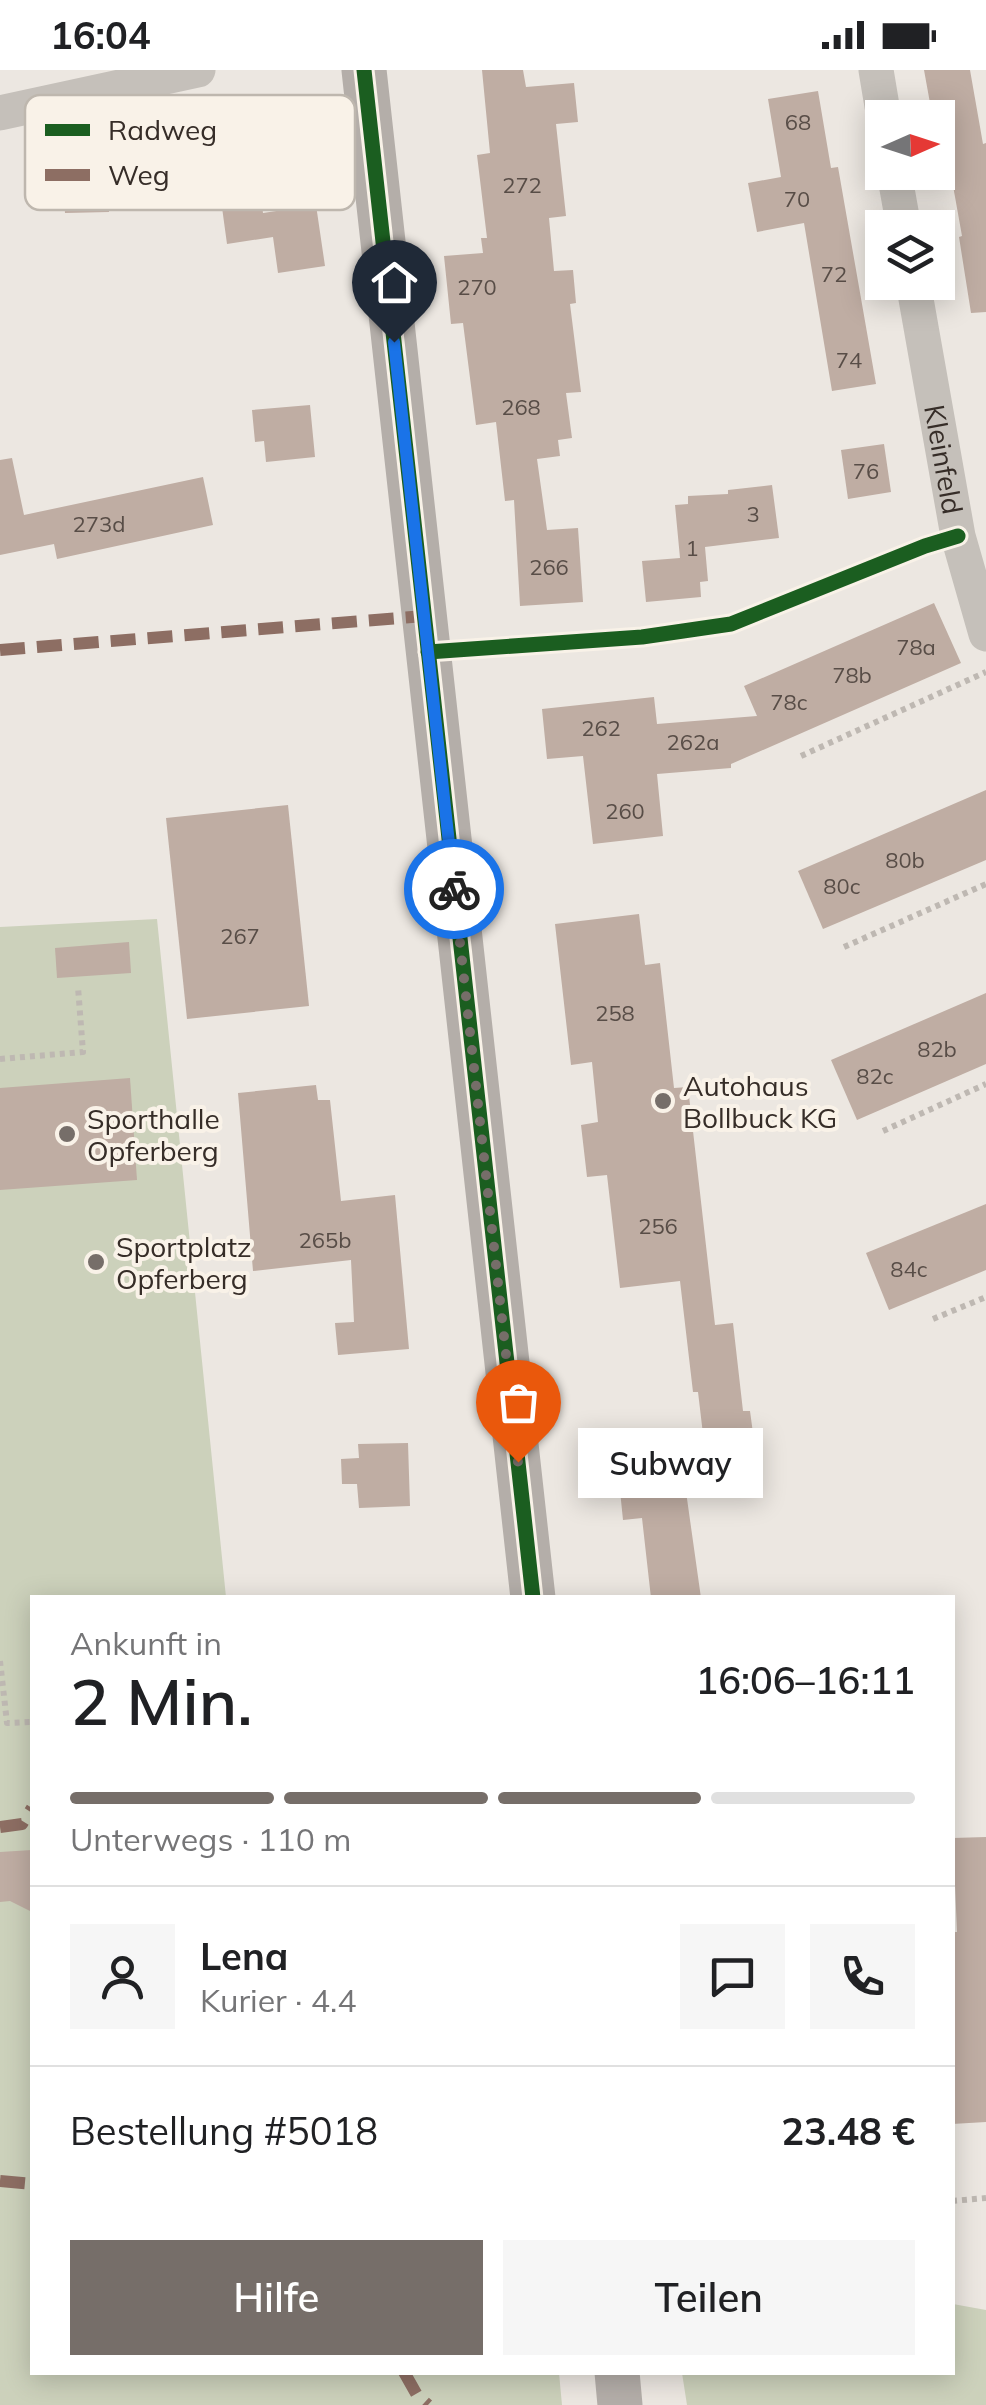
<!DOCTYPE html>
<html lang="de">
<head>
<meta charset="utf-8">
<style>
  body { margin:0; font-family:Mulish,sans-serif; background:#f6f6f6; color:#202124; height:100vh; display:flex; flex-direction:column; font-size:38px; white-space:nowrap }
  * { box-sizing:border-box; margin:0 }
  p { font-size:32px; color:#757577 }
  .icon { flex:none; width:55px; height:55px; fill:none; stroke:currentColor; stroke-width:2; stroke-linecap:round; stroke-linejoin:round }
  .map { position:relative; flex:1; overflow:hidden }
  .side { position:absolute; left:30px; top:1525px; width:925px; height:780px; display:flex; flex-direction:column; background:#fff; border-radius:0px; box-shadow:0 5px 25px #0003 }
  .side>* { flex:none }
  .needle { width:65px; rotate:87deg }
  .buttons { position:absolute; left:865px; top:30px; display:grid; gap:20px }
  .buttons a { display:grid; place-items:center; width:90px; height:90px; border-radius:0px; background:#fff; box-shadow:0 5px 25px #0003; font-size:50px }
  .pin { position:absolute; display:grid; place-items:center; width:85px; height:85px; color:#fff; margin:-102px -42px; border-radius:50% 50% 50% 0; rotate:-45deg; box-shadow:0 0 10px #0007 }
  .pin .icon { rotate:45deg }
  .courier { position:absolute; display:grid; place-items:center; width:100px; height:100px; margin:-50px; border:8px solid #1a73e8; border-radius:50%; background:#fff; color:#222; box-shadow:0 2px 12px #0007 }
  .bubble { position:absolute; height:70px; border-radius:0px; background:#fff; box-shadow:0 5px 25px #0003; font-size:32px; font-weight:600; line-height:70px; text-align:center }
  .overview em { font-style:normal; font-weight:600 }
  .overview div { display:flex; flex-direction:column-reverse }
  .overview { display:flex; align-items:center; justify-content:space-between; height:170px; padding:0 40px }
  h1 { font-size:65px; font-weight:600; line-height:75px }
  .bar { display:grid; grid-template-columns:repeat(4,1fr); gap:15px 10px; align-content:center; height:120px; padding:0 40px }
  .bar i { height:12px; border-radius:8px; background:#e0e0e0 }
  .bar .active { background:#766e69 }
  .bar p { grid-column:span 4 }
  .line { display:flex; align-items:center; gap:25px; padding:0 40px; border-top:2px solid #e0e0e0 }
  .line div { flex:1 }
  .round { display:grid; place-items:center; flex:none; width:105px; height:105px; border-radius:0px; background:#f6f6f6 }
  .button { display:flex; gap:20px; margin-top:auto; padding:20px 40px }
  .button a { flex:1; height:115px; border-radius:0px; background:#766e69; color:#fff; font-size:40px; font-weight:600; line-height:115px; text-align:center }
  .button a+a { background:#f6f6f6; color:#202124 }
  .status { display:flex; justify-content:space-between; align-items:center; height:70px; padding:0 50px; background:#fff; direction:ltr }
  .status svg { height:28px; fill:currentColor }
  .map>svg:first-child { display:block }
  .green { fill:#ccd1bb }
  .building { fill:#bfada3 }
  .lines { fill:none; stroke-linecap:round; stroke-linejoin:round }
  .path { stroke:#beb8b2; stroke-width:6; stroke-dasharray:5 5; stroke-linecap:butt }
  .minor { stroke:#c5c0ba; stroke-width:35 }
  .major { stroke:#b4aea9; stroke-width:45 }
  .quiet { stroke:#8d6e63; stroke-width:12; stroke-dasharray:25 12; stroke-linecap:butt }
  .cycleway-casing { stroke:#f9f2e8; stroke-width:21 }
  .cycleway { stroke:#1b5e20; stroke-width:15 }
  .done { stroke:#766e69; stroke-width:10; stroke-dasharray:0 18 }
  .route { stroke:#1a73e8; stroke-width:12 }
  .poi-dot { fill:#766e69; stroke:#f9f2e8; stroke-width:4 }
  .labels { text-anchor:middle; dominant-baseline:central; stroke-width:8; stroke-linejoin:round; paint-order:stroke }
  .number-label { font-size:22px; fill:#584d47 }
  .street-label { font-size:28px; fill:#362d28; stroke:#f9f2e8 }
  .poi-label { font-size:28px; fill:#362d28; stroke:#f9f2e8; text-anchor:start }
  .key { fill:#f9f2e8; stroke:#beb7ae; stroke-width:2.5 }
  .key-label { font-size:28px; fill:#362d28 }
</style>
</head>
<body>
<div class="status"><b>16:04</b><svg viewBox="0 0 49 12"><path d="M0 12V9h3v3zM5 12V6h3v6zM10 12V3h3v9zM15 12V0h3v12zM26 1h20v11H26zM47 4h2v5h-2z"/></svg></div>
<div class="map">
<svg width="986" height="2335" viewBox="0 0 986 2335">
  <rect width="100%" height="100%" fill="#ece7e1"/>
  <g class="green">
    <polygon points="157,849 226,1527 32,1528 32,2302 559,2303 562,2335 0,2335 0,857"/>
    <polygon points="953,2234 986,2240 986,2335 687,2335 682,2303 952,2302"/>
  </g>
  <g class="building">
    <polygon points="482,0 523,0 526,17 574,13 578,52 556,54 566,146 549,148 554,201 573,200 576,233 570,234 581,322 566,323 572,368 558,370 560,386 537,389 547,460 578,458 583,532 520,536 514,430 505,431 496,352 476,355 463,253 451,254 444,186 483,183 481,168 487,168 477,85 490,83"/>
    <polygon points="924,0 970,0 983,74 986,73 986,242 971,243 959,167 962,166 940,43 932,44"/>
    <polygon points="818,21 831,98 838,97 876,314 832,321 804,153 757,162 748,113 781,107 768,29"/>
    <polygon points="122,67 126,99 108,123 109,142 65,143 60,71"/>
    <polygon points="258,103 263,143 316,135 325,196 278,203 273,167 227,174 218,108"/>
    <polygon points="310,335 315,387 266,392 264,371 255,372 252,340"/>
    <polygon points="884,374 891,422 848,429 841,380"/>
    <polygon points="12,388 24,445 203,407 213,455 57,489 54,474 0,485 0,390"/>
    <polygon points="772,415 779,468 705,477 708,511 700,512 701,527 646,532 642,491 680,488 675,435 688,434 688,426 728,424 728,420"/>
    <polygon points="934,533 961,593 731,694 731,698 657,704 663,766 593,774 583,686 547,689 542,639 654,627 657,654 757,646 744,616"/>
    <polygon points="986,720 986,790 823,859 798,801"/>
    <polygon points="288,735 309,936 187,949 166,748"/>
    <polygon points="639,844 645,895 660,893 674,1018 688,1017 715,1255 733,1253 743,1341 750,1341 757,1393 707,1398 698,1322 693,1322 680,1211 620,1218 607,1105 587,1107 581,1055 598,1052 592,992 571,995 555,854"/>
    <polygon points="129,872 131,903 57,908 55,878"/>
    <polygon points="986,923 986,994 857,1050 831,990"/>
    <polygon points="130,1008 137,1110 0,1120 0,1018"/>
    <polygon points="316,1015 318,1030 330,1030 341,1131 395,1125 409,1279 338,1285 335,1253 354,1252 351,1190 253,1201 238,1023"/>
    <polygon points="986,1134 986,1200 889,1240 866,1183"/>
    <polygon points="408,1373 410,1436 359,1438 357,1414 342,1414 341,1389 359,1388 358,1374"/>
    <polygon points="681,1386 701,1528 651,1528 642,1448 623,1450 618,1401 635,1399 634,1392"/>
    <polygon points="986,1767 986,2052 952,2054 952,1862 957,1862 953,1768"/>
    <polygon points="32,1780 32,1842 10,1831 0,1832 0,1782"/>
  </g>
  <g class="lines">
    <g class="path">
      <polyline points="801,686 986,602"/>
      <polyline points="844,877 986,814"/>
      <polyline points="0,989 83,982 78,917"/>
      <polyline points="883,1061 986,1014"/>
      <polyline points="933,1249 986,1227"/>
      <polyline points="0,1591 7,1653 32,1652"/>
      <polyline points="952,2131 986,2128"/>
    </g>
    <g class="minor">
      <polyline points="876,0 884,48"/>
      <polyline points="0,43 198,0"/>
      <polyline points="894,102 904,158"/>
      <path id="s1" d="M913,212L958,466L986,564"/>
    </g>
    <g class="major">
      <polyline points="364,0 533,1528"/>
      <polyline points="617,2302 620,2335"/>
    </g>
    <g class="quiet">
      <polyline points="0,580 424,546"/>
      <polyline points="0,1757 22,1754 32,1738"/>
      <polyline points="0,2111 32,2114"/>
      <polyline points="404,2302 417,2325 428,2335"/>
    </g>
    <g class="cycleway-casing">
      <g id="cycleway">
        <polyline points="364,0 533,1528"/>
        <polyline points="428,582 642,567 731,554 925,476 958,466"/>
      </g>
    </g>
    <use href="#cycleway" class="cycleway"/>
  </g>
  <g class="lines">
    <polyline class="done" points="454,819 518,1392"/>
    <polyline class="route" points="394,272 454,819"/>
  </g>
  <g class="poi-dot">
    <circle cx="663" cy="1031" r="10"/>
    <circle cx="67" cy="1064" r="10"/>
    <circle cx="96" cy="1192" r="10"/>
  </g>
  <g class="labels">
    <g class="number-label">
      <text x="798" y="52">68</text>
      <text x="522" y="115">272</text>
      <text x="797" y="129">70</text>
      <text x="834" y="204">72</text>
      <text x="477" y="217">270</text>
      <text x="849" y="290">74</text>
      <text x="521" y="337">268</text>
      <text x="866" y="401">76</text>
      <text x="753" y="444">3</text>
      <text x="99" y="454">273d</text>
      <text x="692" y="478">1</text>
      <text x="549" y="497">266</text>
      <text x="916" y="577">78a</text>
      <text x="852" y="605">78b</text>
      <text x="789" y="632">78c</text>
      <text x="601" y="658">262</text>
      <text x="693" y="672">262a</text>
      <text x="625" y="741">260</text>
      <text x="905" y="790">80b</text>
      <text x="842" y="816">80c</text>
      <text x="240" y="866">267</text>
      <text x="615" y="943">258</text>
      <text x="937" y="979">82b</text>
      <text x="875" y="1006">82c</text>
      <text x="658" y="1156">256</text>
      <text x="325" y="1170">265b</text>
      <text x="909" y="1199">84c</text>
    </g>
    <g class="street-label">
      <text stroke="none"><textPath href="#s1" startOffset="180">Kleinfeld</textPath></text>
    </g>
    <g class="poi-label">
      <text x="683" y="1015">Autohaus<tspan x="683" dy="32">Bollbuck KG</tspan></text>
      <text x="87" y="1048">Sporthalle<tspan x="87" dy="32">Opferberg</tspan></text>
      <text x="116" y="1176">Sportplatz<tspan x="116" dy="32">Opferberg</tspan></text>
    </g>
  </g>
  <rect x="25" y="25" width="330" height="115" rx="15" class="key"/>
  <rect x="45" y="54" width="45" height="12" fill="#1b5e20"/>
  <rect x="45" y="99" width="45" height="12" fill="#8d6e63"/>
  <g class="key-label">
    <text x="108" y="70">Radweg</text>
    <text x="108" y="115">Weg</text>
  </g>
</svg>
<div class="buttons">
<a><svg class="needle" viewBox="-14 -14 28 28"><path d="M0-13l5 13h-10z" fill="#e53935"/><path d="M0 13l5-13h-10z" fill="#757577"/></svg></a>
<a><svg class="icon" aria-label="layers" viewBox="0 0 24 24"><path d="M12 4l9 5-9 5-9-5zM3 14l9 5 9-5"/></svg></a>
</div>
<div class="pin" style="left:518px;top:1392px;background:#ea580c"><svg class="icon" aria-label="bag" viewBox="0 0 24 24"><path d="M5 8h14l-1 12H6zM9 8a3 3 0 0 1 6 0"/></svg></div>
<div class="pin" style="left:394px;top:272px;background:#1f2937"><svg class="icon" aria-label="home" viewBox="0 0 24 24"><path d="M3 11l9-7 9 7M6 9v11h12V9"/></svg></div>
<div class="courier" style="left:454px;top:819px"><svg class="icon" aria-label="bike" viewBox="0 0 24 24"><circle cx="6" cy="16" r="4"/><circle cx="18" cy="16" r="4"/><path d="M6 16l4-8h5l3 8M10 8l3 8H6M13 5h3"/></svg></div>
<div class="bubble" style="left:578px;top:1358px;width:185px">Subway</div>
<section class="side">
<div class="overview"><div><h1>2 Min.</h1><p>Ankunft in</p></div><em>16:06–16:11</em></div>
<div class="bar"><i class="active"></i><i class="active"></i><i class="active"></i><i></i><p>Unterwegs · 110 m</p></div>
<div class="line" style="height:180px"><a class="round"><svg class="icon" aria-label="person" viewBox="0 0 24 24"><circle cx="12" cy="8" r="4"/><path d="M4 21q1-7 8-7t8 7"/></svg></a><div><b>Lena</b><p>Kurier · 4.4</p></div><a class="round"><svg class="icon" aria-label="chat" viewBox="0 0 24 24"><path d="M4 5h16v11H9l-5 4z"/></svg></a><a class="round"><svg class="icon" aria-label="phone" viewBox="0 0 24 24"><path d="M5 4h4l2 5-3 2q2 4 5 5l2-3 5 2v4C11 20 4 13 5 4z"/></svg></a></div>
<div class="line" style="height:130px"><div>Bestellung #5018</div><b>23.48 €</b></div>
<div class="button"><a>Hilfe</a><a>Teilen</a></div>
</section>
</div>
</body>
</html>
